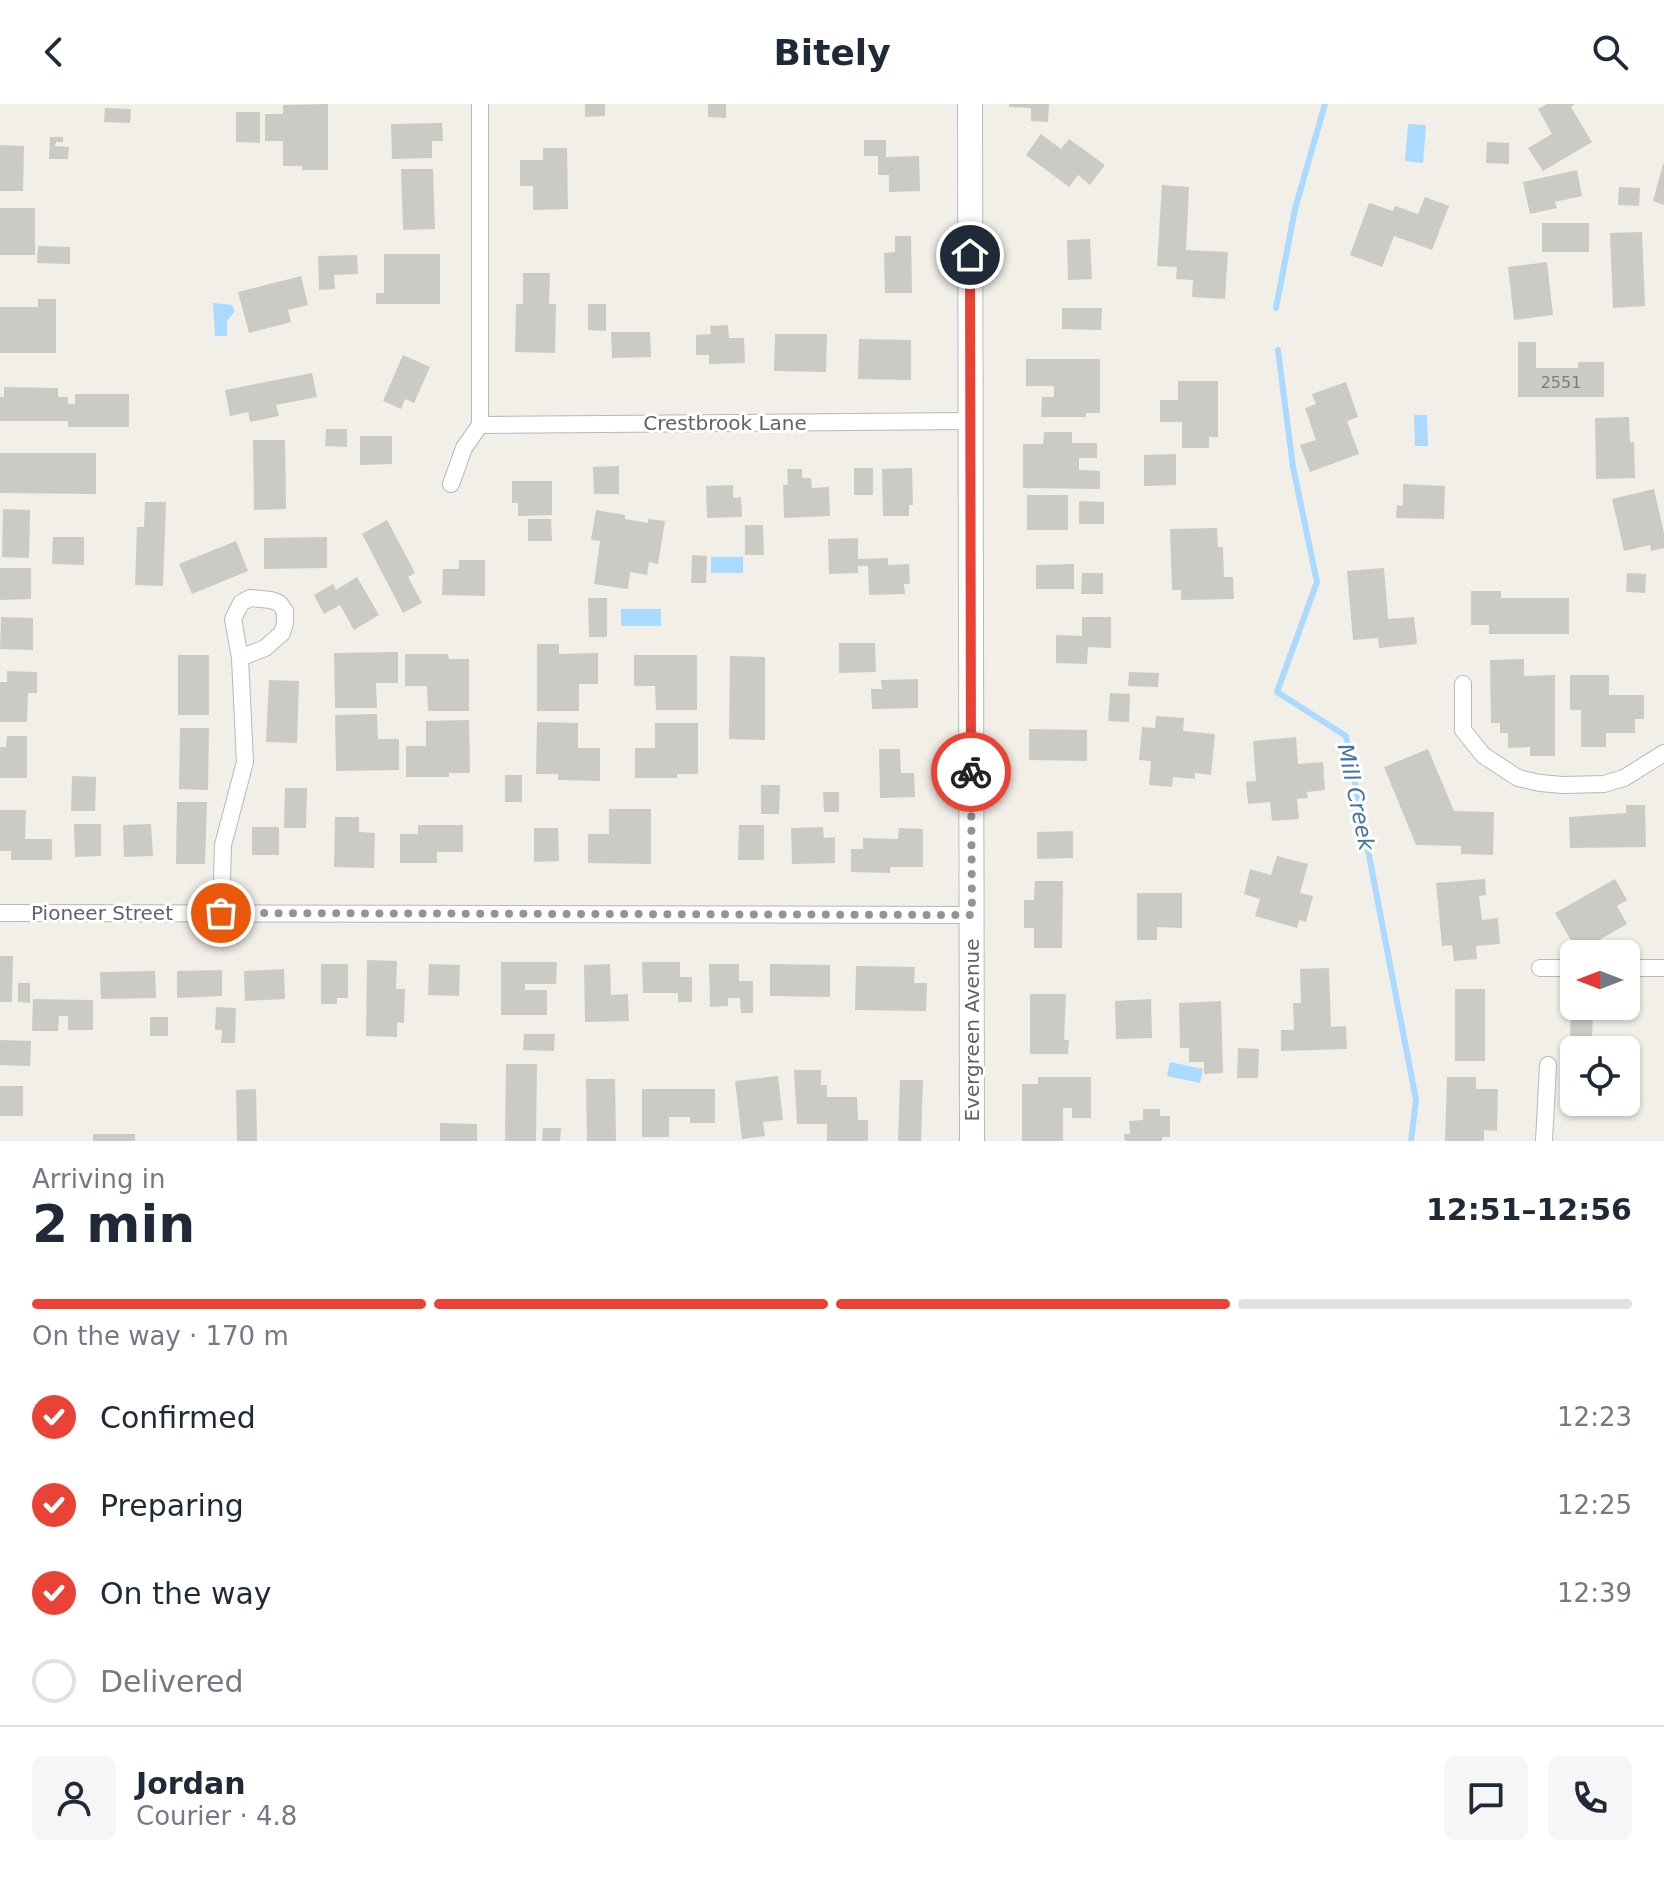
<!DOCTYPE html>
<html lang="en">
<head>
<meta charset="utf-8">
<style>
  body { margin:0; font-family:"DejaVu Sans",sans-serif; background:#f6f6f7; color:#1f2937; height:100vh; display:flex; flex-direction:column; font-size:30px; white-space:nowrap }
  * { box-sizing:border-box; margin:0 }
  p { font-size:26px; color:#747a83 }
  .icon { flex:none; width:44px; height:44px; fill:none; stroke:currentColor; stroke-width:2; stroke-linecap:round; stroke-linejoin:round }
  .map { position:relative; height:1037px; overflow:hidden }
  .drawer { display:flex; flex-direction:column; background:#fff; flex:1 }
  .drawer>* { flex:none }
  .needle { width:52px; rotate:270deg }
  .buttons { position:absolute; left:1560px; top:836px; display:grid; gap:16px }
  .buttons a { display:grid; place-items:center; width:80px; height:80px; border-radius:12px; background:#fff; box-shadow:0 2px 6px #0004; font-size:40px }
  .pin { position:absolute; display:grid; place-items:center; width:68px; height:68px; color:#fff; margin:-34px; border:4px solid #fff; border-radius:50%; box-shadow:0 2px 8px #0007 }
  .courier { position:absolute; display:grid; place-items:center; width:80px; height:80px; margin:-40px; border:6px solid #ea4335; border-radius:50%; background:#fff; color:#222; box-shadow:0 2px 10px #0007 }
  .headline em { font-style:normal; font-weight:700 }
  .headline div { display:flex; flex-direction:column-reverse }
  .headline { display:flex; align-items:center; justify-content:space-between; height:136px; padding:0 32px }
  h1 { font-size:52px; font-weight:700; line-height:60px }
  .bar { display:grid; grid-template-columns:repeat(4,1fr); gap:12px 8px; align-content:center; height:96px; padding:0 32px }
  .bar i { height:10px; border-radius:6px; background:#e0e1e3 }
  .bar .active { background:#ea4335 }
  .bar p { grid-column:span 4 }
  .line { display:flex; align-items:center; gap:20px; padding:0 32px; border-top:2px solid #e0e1e3 }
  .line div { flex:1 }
  .round { display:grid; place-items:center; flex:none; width:84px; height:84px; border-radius:12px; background:#f6f6f7 }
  ol { padding:0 32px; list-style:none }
  li { display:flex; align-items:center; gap:24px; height:88px }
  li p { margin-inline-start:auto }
  li .icon { padding:8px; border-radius:50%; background:#ea4335; color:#fff; stroke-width:4 }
  li:last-child { color:#747a83 }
  li i { width:44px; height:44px; border:4px solid #e0e1e3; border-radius:50% }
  header { display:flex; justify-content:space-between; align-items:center; height:104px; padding:0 32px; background:#fff; font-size:36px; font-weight:700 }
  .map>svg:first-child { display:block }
  .water { fill:#aadaff }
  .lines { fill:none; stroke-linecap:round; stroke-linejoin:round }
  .stream { stroke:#aadaff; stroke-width:6 }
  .building { fill:#cccac5 }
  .street-casing { stroke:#b5b8bc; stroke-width:18 }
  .secondary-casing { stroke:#b6babf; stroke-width:26 }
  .street { stroke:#fff; stroke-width:16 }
  .secondary { stroke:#fff; stroke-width:24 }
  .done { stroke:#929495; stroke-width:8; stroke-dasharray:0 14.4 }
  .route { stroke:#ea4335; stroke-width:10 }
  .labels { text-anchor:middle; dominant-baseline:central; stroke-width:6; stroke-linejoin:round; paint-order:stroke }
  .number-label { font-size:16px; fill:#7a7d7f }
  .street-label { font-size:20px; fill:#5f6368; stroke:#fff }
  .water-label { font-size:22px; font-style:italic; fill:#4174aa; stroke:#fff }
</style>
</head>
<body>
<header><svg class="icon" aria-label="back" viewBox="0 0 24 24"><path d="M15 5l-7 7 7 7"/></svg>Bitely<svg class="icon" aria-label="search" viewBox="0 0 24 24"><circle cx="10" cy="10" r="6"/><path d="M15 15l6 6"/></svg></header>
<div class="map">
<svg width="1664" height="1037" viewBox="0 0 1664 1037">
  <rect width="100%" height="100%" fill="#f1efe8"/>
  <g class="water">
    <polygon points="1408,20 1426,21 1423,59 1405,57"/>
    <polygon points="213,199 232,201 235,207 227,217 227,232 215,232"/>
    <polygon points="1414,311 1427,311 1428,342 1415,342"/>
    <rect x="711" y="453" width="32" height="16"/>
    <rect x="621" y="505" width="40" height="17"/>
    <polygon points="1170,958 1203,965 1200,979 1167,972"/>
  </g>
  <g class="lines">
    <g class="stream">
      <polyline points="1276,204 1295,105 1325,0"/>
      <polyline points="1278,246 1293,363 1317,478 1277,588 1346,632 1416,996 1411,1037"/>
    </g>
  </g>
  <g class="building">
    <polygon points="328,0 328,66 302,66 302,62 283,62 283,37 265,37 265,10 283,10 283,1"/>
    <polygon points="585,0 605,0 605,12 585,13"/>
    <polygon points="708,0 726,0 726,14 708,13"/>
    <polygon points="1009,0 1049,0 1048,18 1031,17 1031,4 1009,3"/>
    <polygon points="1547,0 1575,0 1571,3 1592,38 1543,67 1528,44 1552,30 1538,5"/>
    <polygon points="105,4 131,5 130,19 104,18"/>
    <polygon points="236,8 260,8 260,39 236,38"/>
    <polygon points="442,19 443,37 432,37 432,54 392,55 391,20"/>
    <polygon points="1041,30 1061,45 1069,35 1105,61 1090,81 1078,71 1069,83 1026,51"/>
    <polygon points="50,33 63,33 63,38 56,38 55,42 69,43 68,55 49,55"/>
    <polygon points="864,36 886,36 886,53 919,52 920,87 889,88 889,71 878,71 878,52 864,52"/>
    <polygon points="1487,38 1509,39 1509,60 1486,59"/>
    <polygon points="0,41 24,42 23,87 0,87"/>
    <polygon points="543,44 567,44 568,105 533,106 533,82 520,82 520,56 543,56"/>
    <polygon points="1663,60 1664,60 1664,101 1653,97"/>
    <polygon points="401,65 433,65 435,125 403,126"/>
    <polygon points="1577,66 1582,92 1555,98 1557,104 1530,110 1523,78"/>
    <polygon points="1162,81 1189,83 1186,146 1228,148 1225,195 1192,193 1193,176 1176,175 1177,163 1157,162"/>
    <polygon points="1619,83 1640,84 1639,102 1618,101"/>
    <polygon points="1425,93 1449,102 1432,146 1394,132 1382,163 1350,151 1369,99 1393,107 1395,102 1418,110"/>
    <rect x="0" y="104" width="35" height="47"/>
    <rect x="1542" y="119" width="47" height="29"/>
    <polygon points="1642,128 1645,202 1613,204 1610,129"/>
    <polygon points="895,132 911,132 912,189 885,189 884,149 895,148"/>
    <polygon points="1090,135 1092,175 1068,176 1067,136"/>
    <polygon points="38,142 70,143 70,160 37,159"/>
    <polygon points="384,150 440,150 440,200 376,200 376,189 384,189"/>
    <polygon points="357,151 358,170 334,171 335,185 319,186 318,152"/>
    <polygon points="1547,158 1553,211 1514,216 1508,163"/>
    <polygon points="523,169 550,169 549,200 556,200 555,249 515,248 516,200 523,200"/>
    <polygon points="301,172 308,201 288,206 291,218 249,229 238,188"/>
    <polygon points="38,195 56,195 56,249 0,249 0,203 38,203"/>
    <polygon points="588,200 606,200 606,227 588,226"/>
    <polygon points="1062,204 1102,204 1101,226 1062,225"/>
    <polygon points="728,221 729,234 744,234 745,259 709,260 709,251 696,251 696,231 711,230 710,222"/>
    <polygon points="611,228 650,228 651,253 612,254"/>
    <polygon points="775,230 827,230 826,268 774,267"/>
    <polygon points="859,235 911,236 911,276 858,275"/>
    <polygon points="1518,238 1536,238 1536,264 1578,264 1578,258 1604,258 1604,293 1518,293"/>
    <polygon points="403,251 430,263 414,299 405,295 401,305 383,297"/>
    <polygon points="1026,255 1100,255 1100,309 1086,309 1086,313 1041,313 1042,293 1054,293 1054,282 1026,282"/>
    <polygon points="312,269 317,293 276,301 279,312 250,318 248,308 230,312 225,286"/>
    <polygon points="1178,277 1218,277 1218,333 1209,333 1209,344 1182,344 1182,318 1160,318 1160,296 1178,296"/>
    <polygon points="1346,278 1358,313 1347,317 1359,350 1310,368 1300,341 1316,336 1305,304 1316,300 1312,290"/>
    <polygon points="4,283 58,284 58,293 68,293 68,300 75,300 75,290 129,290 129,323 68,323 68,317 0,317 0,293 4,293"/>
    <polygon points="1629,313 1630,338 1634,338 1635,374 1596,375 1595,314"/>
    <polygon points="326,325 347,325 347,343 325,342"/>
    <polygon points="1044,328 1072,328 1072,339 1097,339 1097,354 1079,354 1079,366 1100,367 1100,385 1023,384 1023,340 1043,340"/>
    <polygon points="360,332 392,332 392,360 360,361"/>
    <polygon points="253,336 285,336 286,405 254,406"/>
    <polygon points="0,349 96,349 96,390 0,389"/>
    <polygon points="1176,350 1176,381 1144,382 1144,351"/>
    <polygon points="619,362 619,390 594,390 593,363"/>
    <rect x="854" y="364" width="19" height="27"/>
    <polygon points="912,364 913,401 909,401 909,412 883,412 882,365"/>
    <polygon points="787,365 802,365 802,374 811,374 812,384 829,383 830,412 784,414 783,381 788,381"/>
    <polygon points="512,377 552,377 552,411 518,412 518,399 512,399"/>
    <polygon points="1403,380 1445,382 1444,415 1396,414 1397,401 1403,402"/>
    <polygon points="733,381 733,394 741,393 742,413 707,414 706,382"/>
    <polygon points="1654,385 1664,429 1664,444 1651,447 1650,441 1624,447 1612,395"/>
    <rect x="1027" y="391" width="41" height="35"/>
    <polygon points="1079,397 1104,398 1104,420 1079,420"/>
    <polygon points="145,398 166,398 163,482 135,481 137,423 144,423"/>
    <polygon points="3,405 30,406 29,454 2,453"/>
    <polygon points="596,406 625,411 625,415 648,419 648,415 665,417 658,460 649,458 647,471 630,468 628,485 594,480 600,437 591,436"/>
    <polygon points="528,415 551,415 552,437 528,437"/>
    <polygon points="387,416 415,469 408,473 422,499 403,509 362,430"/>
    <polygon points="745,421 763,421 764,451 745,451"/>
    <polygon points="1217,424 1218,443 1223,443 1224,473 1233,473 1234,495 1181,496 1181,486 1172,486 1170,425"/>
    <polygon points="53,433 84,433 84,461 52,460"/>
    <polygon points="327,433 327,464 264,465 264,434"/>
    <polygon points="858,434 858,455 888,454 888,461 909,460 910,480 904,480 905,490 869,491 868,462 858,462 858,469 829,470 828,435"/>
    <polygon points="236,437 248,467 192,490 179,460"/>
    <polygon points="692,451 707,452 706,479 691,479"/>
    <polygon points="459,456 485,456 485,492 442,491 443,465 459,465"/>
    <polygon points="1074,460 1074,485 1036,485 1036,461"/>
    <polygon points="0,464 31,464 31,495 0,496"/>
    <polygon points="1384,464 1388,515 1414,513 1417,540 1379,544 1378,534 1353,536 1347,467"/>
    <polygon points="1082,469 1103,469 1103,490 1081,490"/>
    <polygon points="1627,469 1646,470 1645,489 1626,488"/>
    <polygon points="357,473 379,511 354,526 340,501 324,510 314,491 333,480 336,486"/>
    <polygon points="1471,487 1501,487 1501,494 1569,494 1569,530 1489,530 1489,521 1471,521"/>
    <polygon points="588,494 607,494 607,533 589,533"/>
    <polygon points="1,513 33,514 33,546 0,545"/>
    <polygon points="1082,513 1111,513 1111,544 1088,543 1087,560 1056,559 1056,531 1082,532"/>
    <polygon points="839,539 875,539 876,568 839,569"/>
    <polygon points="537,540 559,540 559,550 598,549 598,580 579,580 579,607 537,607"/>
    <polygon points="398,548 398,579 376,579 377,604 335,604 334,549"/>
    <polygon points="405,550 448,550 449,555 469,555 469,607 428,607 427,582 405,582"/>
    <rect x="178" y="551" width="31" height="60"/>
    <polygon points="634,551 697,551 697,606 656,606 655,582 634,582"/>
    <polygon points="730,552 765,553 765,636 729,635"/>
    <polygon points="1524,555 1524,572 1555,571 1555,652 1530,652 1530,643 1508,644 1508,629 1500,629 1500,619 1491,619 1490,556"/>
    <polygon points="7,567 37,568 37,589 28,589 27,618 0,618 0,578 7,578"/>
    <polygon points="1129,568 1159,569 1158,583 1128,582"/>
    <polygon points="1570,571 1609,571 1609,591 1644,591 1644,615 1635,615 1635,629 1606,629 1606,643 1581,643 1581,606 1570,606"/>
    <polygon points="918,575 918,604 872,605 871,585 882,585 881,576"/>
    <polygon points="269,576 299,577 297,639 266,638"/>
    <polygon points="1110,589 1130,590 1129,618 1108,617"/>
    <polygon points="377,610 378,635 399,635 399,666 336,667 335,611"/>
    <polygon points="1156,612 1184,614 1183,627 1215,630 1211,671 1195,669 1195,675 1173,673 1172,683 1149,681 1151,657 1139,656 1142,623 1155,624"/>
    <polygon points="469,616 470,669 449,669 449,673 406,673 406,642 426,642 426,617"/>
    <polygon points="537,618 578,619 578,644 600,644 600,677 558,676 558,670 536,670"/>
    <polygon points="655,619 698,619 698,670 677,670 677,674 635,674 635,644 655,644"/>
    <polygon points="180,624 209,624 208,686 179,685"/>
    <polygon points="1029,625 1087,626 1087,657 1029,656"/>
    <polygon points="7,632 27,632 27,674 0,674 0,643 6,643"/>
    <polygon points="1296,633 1298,660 1323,658 1325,686 1307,688 1308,694 1297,695 1299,715 1272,717 1270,698 1248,700 1246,678 1256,677 1253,637"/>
    <polygon points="879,645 900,645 901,669 914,669 915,693 880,694"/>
    <polygon points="1428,645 1454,707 1494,708 1493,751 1461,750 1461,742 1416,741 1384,663"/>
    <rect x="505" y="671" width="17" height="27"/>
    <polygon points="72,672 96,673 95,707 71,707"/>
    <polygon points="761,681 780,681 779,710 761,710"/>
    <polygon points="285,684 307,684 306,724 284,724"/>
    <polygon points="823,688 839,688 839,708 824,708"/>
    <polygon points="177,698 207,698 205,760 176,760"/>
    <polygon points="1626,701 1645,701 1646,743 1570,744 1569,713 1626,709"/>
    <polygon points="609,705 651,705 651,760 588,759 588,730 609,730"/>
    <polygon points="0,706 26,706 25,735 52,735 52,756 11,756 11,747 0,747"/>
    <polygon points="335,713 359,713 359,728 375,729 374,764 334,763"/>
    <polygon points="74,720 101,720 101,752 75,753"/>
    <polygon points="151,720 153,752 124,753 123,721"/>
    <polygon points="418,721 463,721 463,748 437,748 437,759 400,759 400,730 418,730"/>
    <polygon points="739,721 764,721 764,756 738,756"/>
    <rect x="252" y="723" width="27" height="28"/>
    <polygon points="823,723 824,734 835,733 835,759 792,760 791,724"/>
    <polygon points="534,724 558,724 559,757 534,758"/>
    <polygon points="899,724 923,725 923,763 890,763 890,769 851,768 851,745 863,745 863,734 898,735"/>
    <polygon points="1073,727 1073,754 1037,755 1037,728"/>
    <polygon points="1277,752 1308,760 1300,789 1313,792 1306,818 1299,816 1297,824 1255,812 1260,795 1244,790 1250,765 1271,771"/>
    <polygon points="1485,775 1486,791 1479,792 1482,816 1498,814 1500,840 1476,842 1477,855 1454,857 1452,841 1442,842 1436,779"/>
    <polygon points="1615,775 1627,796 1617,802 1627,820 1578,848 1555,809"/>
    <polygon points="1035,777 1063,777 1062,844 1034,844 1034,824 1024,824 1024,796 1034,796"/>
    <polygon points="1137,789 1182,789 1182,824 1157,823 1157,836 1137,836"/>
    <polygon points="0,852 13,852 12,898 0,898"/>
    <polygon points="367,856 397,857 396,885 405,885 404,919 397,918 397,933 366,932"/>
    <polygon points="501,858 557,858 556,880 525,880 525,886 547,886 547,911 501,911"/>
    <polygon points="642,858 680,858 680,873 692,873 692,898 678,898 678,889 643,889"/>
    <polygon points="321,860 348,860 348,894 337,894 337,900 321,900"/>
    <polygon points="429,860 460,861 459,892 428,891"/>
    <polygon points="610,860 611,891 628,890 629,917 585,918 584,861"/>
    <polygon points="709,860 739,860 739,877 753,877 753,909 741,909 740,894 728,894 728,902 710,903"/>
    <polygon points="770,860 830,861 830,893 770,892"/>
    <polygon points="856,862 915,863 914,879 927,879 926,907 855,906"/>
    <polygon points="1329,864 1331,923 1346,922 1347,945 1281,947 1281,926 1294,926 1293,899 1301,899 1300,865"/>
    <polygon points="284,865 285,895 245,897 244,867"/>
    <polygon points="222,866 222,892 177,894 177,867"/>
    <polygon points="155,867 156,894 101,895 100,868"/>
    <polygon points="18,879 30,879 30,899 18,898"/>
    <rect x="1455" y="885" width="30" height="72"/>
    <polygon points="1571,889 1574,889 1574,902 1593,902 1592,939 1570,939"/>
    <polygon points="1030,890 1066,890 1064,936 1069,936 1068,950 1030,950"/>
    <polygon points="33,895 93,896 93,926 68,926 68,912 59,912 58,927 32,927"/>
    <polygon points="1151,895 1152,934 1116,935 1115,897"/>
    <polygon points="1221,897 1223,969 1204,970 1204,958 1189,958 1189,944 1180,944 1179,899"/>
    <polygon points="216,903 236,904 235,939 221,939 222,926 215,926"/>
    <rect x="150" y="913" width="18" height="19"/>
    <polygon points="524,930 555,930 554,947 523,946"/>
    <polygon points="0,936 31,937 30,962 0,961"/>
    <polygon points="1238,944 1259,945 1258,974 1237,974"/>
    <polygon points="506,960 537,960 536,1037 505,1037"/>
    <polygon points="794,966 821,966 821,981 827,981 827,993 857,993 858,1016 868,1016 868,1037 827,1037 827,1020 797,1020"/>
    <polygon points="778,972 783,1016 763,1018 765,1032 742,1035 735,977"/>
    <polygon points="1038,973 1091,973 1091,1014 1072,1014 1072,1004 1063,1004 1063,1037 1022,1037 1022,980 1038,980"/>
    <polygon points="1447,973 1476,973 1476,985 1498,985 1497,1027 1484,1026 1484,1037 1445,1037"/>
    <polygon points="586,975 615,975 616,1037 587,1037"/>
    <polygon points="900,976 923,976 921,1037 898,1037"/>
    <rect x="0" y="982" width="23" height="30"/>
    <polygon points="256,985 257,1037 237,1037 236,986"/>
    <polygon points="642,985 715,985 715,1019 690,1019 690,1013 669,1013 669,1033 642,1033"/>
    <polygon points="1143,1005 1160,1005 1160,1012 1170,1012 1170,1033 1162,1033 1162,1037 1125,1037 1124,1030 1130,1030 1129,1017 1143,1016"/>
    <polygon points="440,1019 477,1020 477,1037 440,1037"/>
    <polygon points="543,1024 561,1024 560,1037 542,1037"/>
    <rect x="93" y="1030" width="42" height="7"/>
  </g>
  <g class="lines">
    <g class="street-casing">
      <g id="street">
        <polyline points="480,321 971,317"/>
        <polyline points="451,380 464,344 480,321 480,0"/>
        <polyline points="1463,580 1463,626 1483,651 1518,674 1540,679 1563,681 1604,680 1624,674 1664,649"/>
        <polyline points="0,809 972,811"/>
        <polyline points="221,809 223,741 245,658 240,554 233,515 241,499 250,494 271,496 279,499 285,507 285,519 282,529 265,544 240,554"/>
        <polyline points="1540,864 1574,864"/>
        <polyline points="1626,864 1664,864"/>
        <polyline points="1544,1037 1548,961"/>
      </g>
    </g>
    <g class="secondary-casing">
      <polyline id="secondary" points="970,0 972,1037"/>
    </g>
    <use href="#street" class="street"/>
    <use href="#secondary" class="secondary"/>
  </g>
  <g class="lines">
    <polyline class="done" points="221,809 972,811 971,668"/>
    <polyline class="route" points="970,151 971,668"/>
  </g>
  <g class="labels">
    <g class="number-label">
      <text x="1561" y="278">2551</text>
    </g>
    <g class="street-label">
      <text x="725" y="319">Crestbrook Lane</text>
      <text x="102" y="809">Pioneer Street</text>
      <text transform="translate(972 926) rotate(-90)">Evergreen Avenue</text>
    </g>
    <g class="water-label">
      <text transform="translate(1356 693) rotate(78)">Mill Creek</text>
    </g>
  </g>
</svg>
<div class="buttons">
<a><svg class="needle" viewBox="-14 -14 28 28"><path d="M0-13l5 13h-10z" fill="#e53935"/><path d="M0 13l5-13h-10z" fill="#747a83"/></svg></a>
<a><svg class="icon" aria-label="locate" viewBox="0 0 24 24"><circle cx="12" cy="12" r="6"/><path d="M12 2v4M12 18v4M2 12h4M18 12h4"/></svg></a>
</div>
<div class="pin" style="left:221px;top:809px;background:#ea580c"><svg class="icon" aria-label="bag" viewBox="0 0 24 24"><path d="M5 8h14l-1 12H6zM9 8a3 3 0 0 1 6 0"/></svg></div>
<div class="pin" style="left:970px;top:151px;background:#1f2937"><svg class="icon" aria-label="home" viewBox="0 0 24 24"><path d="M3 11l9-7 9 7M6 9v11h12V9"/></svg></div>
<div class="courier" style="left:971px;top:668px"><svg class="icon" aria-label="bike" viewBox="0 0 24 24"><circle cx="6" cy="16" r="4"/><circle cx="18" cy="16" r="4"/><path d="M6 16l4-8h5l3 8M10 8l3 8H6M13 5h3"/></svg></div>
</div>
<section class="drawer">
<div class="headline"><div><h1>2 min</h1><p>Arriving in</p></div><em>12:51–12:56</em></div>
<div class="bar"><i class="active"></i><i class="active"></i><i class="active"></i><i></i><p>On the way · 170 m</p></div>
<ol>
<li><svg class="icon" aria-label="check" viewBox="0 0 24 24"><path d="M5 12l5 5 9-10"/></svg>Confirmed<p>12:23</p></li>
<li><svg class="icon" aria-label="check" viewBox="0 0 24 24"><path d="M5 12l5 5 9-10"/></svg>Preparing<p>12:25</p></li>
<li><svg class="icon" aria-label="check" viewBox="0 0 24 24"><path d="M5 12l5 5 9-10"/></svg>On the way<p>12:39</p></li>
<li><i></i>Delivered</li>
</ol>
<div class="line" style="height:144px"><a class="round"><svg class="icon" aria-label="person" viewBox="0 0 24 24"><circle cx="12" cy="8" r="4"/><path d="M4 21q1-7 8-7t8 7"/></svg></a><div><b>Jordan</b><p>Courier · 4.8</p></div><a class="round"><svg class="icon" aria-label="chat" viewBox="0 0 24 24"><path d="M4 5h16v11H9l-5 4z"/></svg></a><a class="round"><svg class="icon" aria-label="phone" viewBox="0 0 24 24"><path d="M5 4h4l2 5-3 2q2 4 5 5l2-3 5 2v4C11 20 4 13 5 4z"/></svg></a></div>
</section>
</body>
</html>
